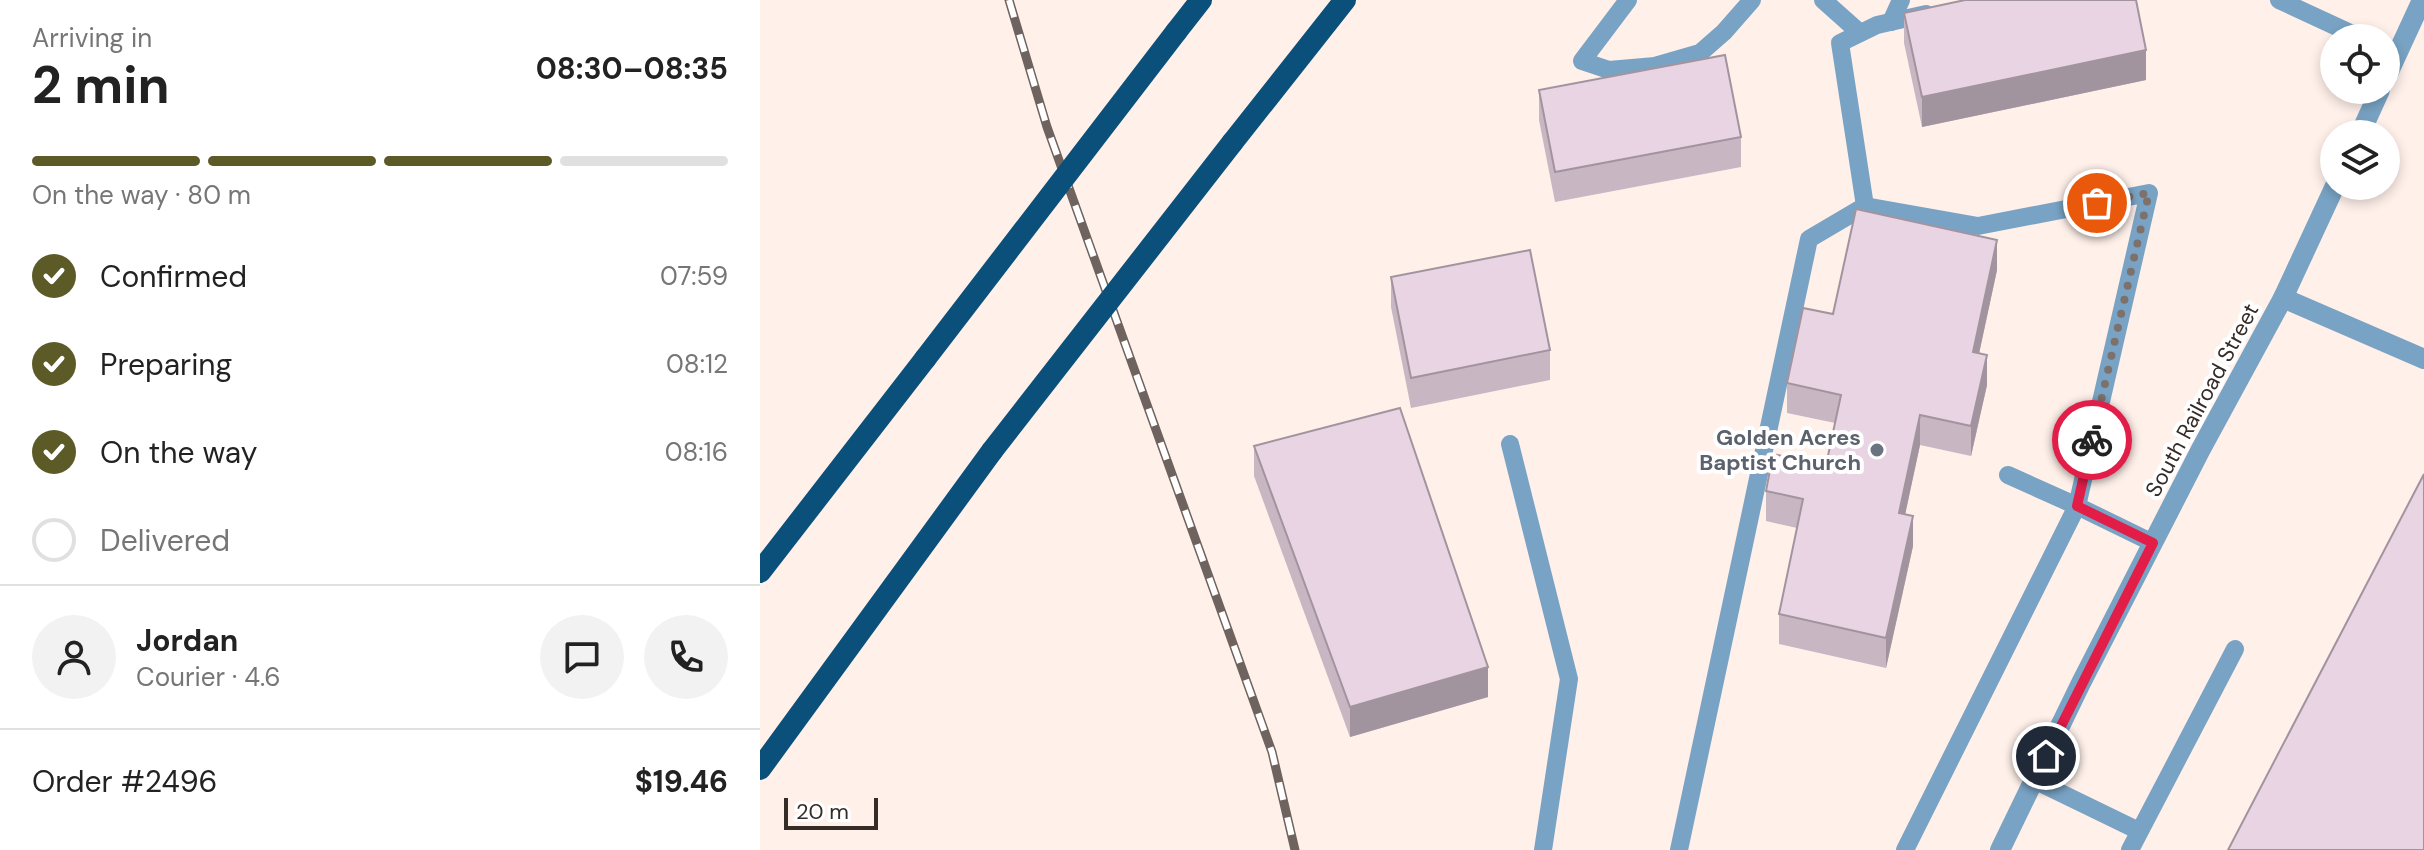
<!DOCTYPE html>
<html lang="en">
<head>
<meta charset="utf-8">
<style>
  body { margin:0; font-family:"DM Sans",sans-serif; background:#f2f2f2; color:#222; height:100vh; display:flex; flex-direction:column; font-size:30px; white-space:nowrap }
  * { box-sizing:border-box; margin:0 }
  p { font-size:26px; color:#767676 }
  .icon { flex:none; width:44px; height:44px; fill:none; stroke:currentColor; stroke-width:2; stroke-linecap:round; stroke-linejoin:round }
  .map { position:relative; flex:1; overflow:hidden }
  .details { display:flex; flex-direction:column; background:#fff; width:760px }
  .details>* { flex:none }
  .fabs { position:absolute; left:1560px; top:24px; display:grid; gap:16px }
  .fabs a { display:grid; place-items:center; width:80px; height:80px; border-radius:50%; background:#fff; box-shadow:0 4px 12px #0003; font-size:40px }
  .scale { position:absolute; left:24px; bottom:20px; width:94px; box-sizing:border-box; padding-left:8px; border:4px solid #352c28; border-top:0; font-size:22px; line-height:28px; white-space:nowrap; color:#352c28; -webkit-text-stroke:6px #fff; paint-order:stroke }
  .pin { position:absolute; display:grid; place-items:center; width:68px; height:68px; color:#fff; margin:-34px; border:4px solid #fff; border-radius:50%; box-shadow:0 2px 8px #0007 }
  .courier { position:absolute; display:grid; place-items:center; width:80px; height:80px; margin:-40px; border:6px solid #e11d48; border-radius:50%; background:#fff; color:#222; box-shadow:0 2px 10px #0007 }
  .headline em { font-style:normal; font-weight:700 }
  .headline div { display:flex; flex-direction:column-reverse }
  .headline { display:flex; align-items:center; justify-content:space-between; height:136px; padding:0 32px }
  h1 { font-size:52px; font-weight:700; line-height:60px }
  .bar { display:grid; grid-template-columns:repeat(4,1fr); gap:12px 8px; align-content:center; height:96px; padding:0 32px }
  .bar i { height:10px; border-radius:6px; background:#e0e0e0 }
  .bar .active { background:#5c5b28 }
  .bar p { grid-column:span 4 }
  .line { display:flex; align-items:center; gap:20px; padding:0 32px; border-top:2px solid #e0e0e0 }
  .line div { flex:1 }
  .round { display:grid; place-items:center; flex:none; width:84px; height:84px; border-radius:42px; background:#f2f2f2 }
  ol { padding:0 32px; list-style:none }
  li { display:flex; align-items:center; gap:24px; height:88px }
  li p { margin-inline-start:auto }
  li .icon { padding:8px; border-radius:50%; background:#5c5b28; color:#fff; stroke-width:4 }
  li:last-child { color:#767676 }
  li i { width:44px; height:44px; border:4px solid #e0e0e0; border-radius:50% }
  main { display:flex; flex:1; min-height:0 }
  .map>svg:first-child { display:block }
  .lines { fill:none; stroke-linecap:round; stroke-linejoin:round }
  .service { stroke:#79a3c4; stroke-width:18 }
  .minor { stroke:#79a3c4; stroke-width:20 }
  .tertiary { stroke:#79a3c4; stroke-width:20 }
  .trunk { stroke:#0a507a; stroke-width:22 }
  .rail-casing { stroke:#6e635e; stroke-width:9 }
  .rail { stroke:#fff; stroke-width:6; stroke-dasharray:18; stroke-linecap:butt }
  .trunk-bridge { stroke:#0a507a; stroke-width:22 }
  .wall { fill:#c8b6c3 }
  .shaded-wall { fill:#a2949f }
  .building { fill:#e8d4e3; stroke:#a2949f; stroke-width:2 }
  .done { stroke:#7c716c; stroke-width:8; stroke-dasharray:0 14.4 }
  .route { stroke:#e11d48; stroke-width:10 }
  .worship-dot { fill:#6b7280; stroke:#fff; stroke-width:3 }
  .labels { text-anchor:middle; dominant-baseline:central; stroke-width:8; stroke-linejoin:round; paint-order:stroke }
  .street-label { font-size:22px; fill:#352c28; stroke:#fff }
  .worship-label { font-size:22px; font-weight:bold; fill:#5b616d; stroke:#fff; text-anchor:end }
</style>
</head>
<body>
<main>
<section class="details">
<div class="headline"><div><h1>2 min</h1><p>Arriving in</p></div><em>08:30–08:35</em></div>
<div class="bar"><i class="active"></i><i class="active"></i><i class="active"></i><i></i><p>On the way · 80 m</p></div>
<ol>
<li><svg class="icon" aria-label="check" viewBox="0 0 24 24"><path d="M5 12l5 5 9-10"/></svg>Confirmed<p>07:59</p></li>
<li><svg class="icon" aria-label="check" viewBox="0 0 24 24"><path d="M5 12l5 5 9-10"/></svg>Preparing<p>08:12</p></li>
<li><svg class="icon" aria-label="check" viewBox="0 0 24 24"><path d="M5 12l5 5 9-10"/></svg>On the way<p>08:16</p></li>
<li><i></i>Delivered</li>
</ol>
<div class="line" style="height:144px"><a class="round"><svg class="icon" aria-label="person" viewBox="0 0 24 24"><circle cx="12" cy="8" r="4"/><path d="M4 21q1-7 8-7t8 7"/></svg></a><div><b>Jordan</b><p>Courier · 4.6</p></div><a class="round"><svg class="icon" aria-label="chat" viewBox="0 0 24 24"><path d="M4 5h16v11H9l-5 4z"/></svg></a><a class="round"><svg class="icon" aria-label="phone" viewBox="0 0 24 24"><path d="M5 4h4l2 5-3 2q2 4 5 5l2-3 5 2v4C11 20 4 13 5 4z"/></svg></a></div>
<div class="line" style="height:104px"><div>Order #2496</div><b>$19.46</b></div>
</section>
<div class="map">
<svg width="1664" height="850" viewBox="0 0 1664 850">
  <rect width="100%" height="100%" fill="#fff0ea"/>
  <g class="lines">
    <g class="service">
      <polyline points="868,0 822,61 849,70 895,66 940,53 964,32 992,0"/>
      <polyline points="1063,0 1100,33"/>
      <polyline points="1519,0 1601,38"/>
      <polyline points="1131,22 1141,0"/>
      <polyline points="1105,206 1080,43 1117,25 1166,14"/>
      <polyline points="750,444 809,679 783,850"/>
      <polyline points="1248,475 1317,506 1393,543"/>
      <polyline points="1274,780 1379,831"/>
      <polyline points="919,850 1049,239 1105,206 1218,226 1389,193 1317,506 1145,850"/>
      <polyline points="1370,850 1475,649"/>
    </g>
    <polyline class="minor" points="1523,298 1664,359"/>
    <g class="tertiary">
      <polyline points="1626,78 1662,0"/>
      <polyline points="1600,134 1620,90"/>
      <polyline points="1240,850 1321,683 1441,449 1523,298 1575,186"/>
    </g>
    <g class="trunk">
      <polyline points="416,32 441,0"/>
      <polyline points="472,143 585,0"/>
      <polyline points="0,572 165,359"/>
      <polyline points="0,769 232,451"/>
    </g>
    <g class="rail-casing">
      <polyline id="rail" points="249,0 287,127 512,752 535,850"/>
    </g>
    <use href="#rail" class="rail"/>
    <g class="trunk-bridge">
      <polyline points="165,359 416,32"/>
      <polyline points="232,451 472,143"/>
    </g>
  </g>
  <g class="wall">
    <polygon points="1144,13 1386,80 1162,127 1144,43"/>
    <polygon points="779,90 981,137 981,167 795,202 779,120"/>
    <polygon points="1237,270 1219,353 1227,385 1211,456 1160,445 1145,515 1153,546 1126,668 1019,644 1019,614 1037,528 1006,521 1006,491 1066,465 1075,423 1027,413 1027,383 1073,314"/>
    <polygon points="631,277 790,350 790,380 651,408 631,307"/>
    <polygon points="494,446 728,697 590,737 494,476"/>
  </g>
  <g class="shaded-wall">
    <polygon points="1386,50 1386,80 1162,127 1162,97"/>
    <polygon points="1237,240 1237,270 1213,382 1213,352"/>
    <polygon points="1227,355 1227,385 1211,456 1211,426"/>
    <polygon points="1160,415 1160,445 1139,543 1139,513"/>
    <polygon points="1153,516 1153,546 1126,668 1126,638"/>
    <polygon points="728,667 728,697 590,737 590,707"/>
  </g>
  <g class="building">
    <polygon points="1205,0 1376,0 1386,50 1162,97 1144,13"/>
    <polygon points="965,55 981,137 795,172 779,90"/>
    <polygon points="1096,209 1237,240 1213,352 1227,355 1211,426 1160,415 1139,513 1153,516 1126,638 1019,614 1043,499 1006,491 1013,454 1066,465 1081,395 1027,383 1043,308 1073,314"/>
    <polygon points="770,250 790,350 651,378 631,277"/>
    <polygon points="640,408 728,667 590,707 494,446"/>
    <polygon points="1664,474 1664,850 1468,850"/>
  </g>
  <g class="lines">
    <polyline class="done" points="1332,440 1389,193 1337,203"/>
    <polyline class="route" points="1286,756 1393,543 1317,506 1332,440"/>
  </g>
  <circle class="worship-dot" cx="1117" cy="450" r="8"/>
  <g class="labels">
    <g class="street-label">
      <text transform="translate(1442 400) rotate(-62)">South Railroad Street</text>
    </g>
    <g class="worship-label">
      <text x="1101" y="437">Golden Acres<tspan x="1101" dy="25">Baptist Church</tspan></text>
    </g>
  </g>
</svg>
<div class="fabs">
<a><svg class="icon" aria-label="locate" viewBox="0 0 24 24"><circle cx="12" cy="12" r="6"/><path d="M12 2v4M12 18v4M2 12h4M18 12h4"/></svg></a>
<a><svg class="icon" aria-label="layers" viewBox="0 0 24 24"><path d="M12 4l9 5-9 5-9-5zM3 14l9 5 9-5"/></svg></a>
</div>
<div class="scale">20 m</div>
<div class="pin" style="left:1337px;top:203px;background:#ea580c"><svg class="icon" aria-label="bag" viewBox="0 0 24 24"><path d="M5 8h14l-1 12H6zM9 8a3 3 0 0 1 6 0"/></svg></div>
<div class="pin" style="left:1286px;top:756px;background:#1f2937"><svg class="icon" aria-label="home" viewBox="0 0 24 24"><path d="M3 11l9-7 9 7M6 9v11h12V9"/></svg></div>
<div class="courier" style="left:1332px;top:440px"><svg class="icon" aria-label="bike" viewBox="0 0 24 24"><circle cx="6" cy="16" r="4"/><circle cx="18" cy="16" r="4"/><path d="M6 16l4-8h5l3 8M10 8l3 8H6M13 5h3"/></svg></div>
</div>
</main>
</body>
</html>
